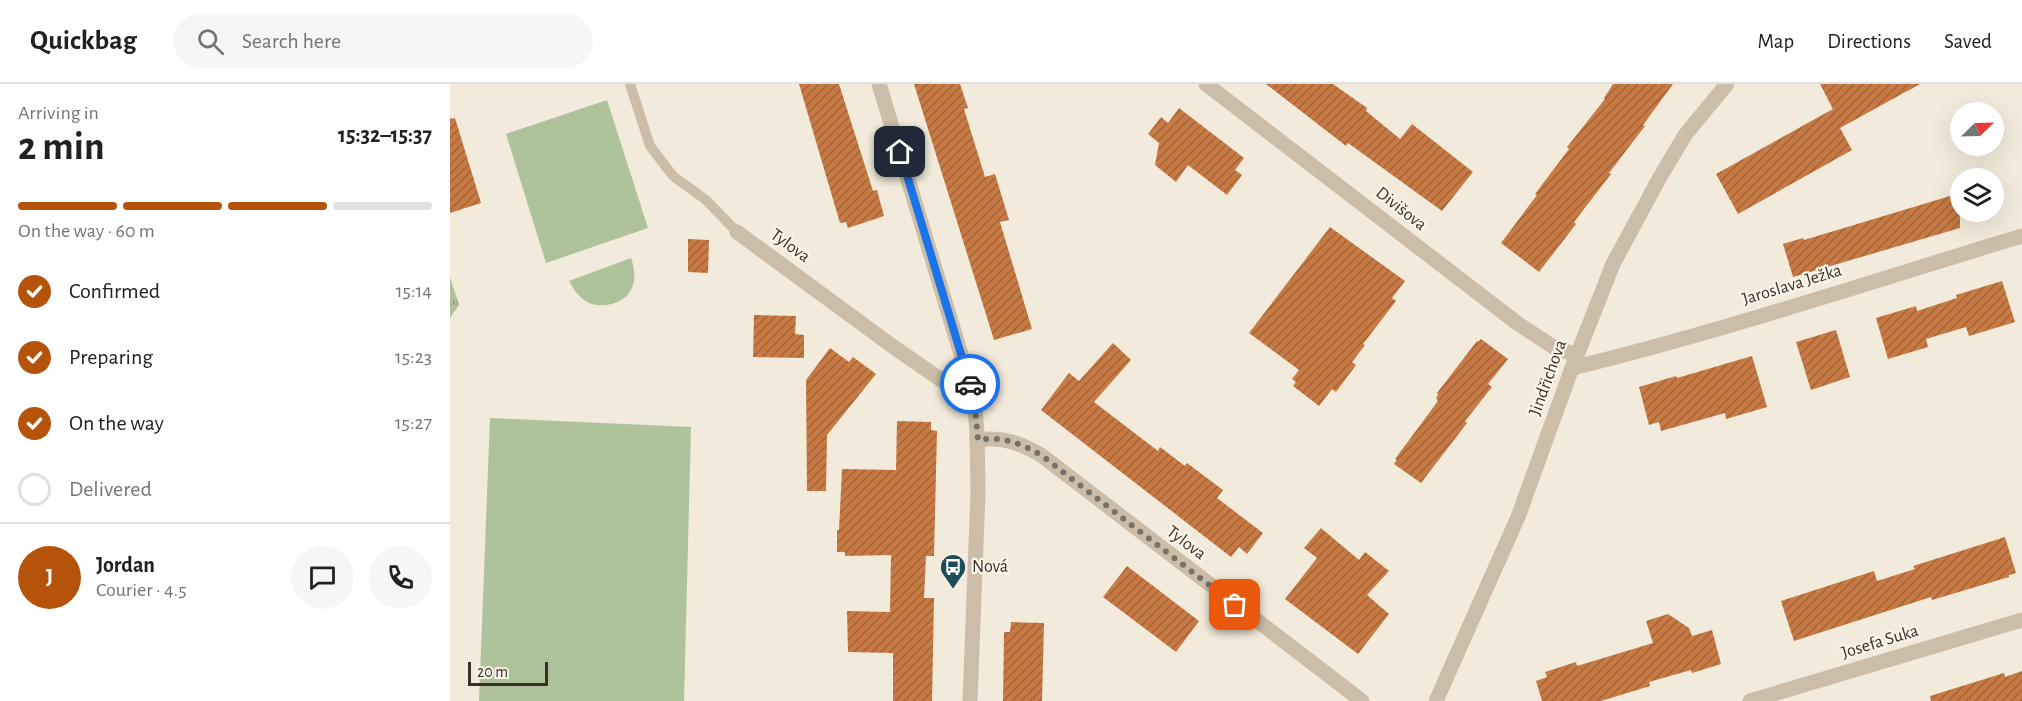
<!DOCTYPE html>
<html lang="en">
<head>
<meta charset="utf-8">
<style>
  body { margin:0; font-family:"Alegreya Sans",sans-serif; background:#f6f6f6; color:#202124; height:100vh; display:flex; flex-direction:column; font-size:22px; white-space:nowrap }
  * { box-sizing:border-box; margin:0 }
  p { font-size:20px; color:#757577 }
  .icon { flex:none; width:33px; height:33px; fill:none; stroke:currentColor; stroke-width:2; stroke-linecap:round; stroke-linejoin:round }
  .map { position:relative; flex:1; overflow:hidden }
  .sheet { display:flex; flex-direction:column; background:#fff; width:450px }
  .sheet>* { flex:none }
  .needle { width:39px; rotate:67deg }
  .tools { position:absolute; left:1500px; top:18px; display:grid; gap:12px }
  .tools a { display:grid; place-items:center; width:54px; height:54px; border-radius:50%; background:#fff; box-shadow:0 6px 24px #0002; font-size:30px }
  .scale { position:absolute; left:18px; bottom:15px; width:80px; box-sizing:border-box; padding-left:6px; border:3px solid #372f28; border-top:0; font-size:16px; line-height:21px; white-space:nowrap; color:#372f28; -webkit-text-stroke:4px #faf5e8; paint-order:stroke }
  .pin { position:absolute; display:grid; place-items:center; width:51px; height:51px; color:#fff; margin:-26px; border-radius:12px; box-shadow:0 3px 9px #0006 }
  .courier { position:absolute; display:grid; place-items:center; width:60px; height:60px; margin:-30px; border:4px solid #1a73e8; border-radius:50%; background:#fff; color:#222; box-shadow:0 2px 8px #0007 }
  .head em { font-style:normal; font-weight:700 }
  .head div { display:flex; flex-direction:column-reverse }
  .head { display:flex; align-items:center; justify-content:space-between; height:102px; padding:0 18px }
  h1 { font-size:39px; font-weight:700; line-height:45px }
  .bar { display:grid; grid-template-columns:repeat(4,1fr); gap:9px 6px; align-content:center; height:72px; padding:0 18px }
  .bar i { height:8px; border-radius:4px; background:#e0e0e0 }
  .bar .current { background:#b45309 }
  .bar p { grid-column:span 4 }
  .line { display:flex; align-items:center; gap:15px; padding:0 18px; border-top:2px solid #e0e0e0 }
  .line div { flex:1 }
  .round { display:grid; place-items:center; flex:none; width:63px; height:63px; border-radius:32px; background:#f6f6f6 }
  ol { padding:0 18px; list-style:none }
  li { display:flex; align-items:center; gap:18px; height:66px }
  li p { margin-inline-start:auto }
  li .icon { padding:6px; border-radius:50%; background:#b45309; color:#fff; stroke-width:4 }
  li:last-child { color:#757577 }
  li i { width:33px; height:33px; border:3px solid #e0e0e0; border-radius:50% }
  header { display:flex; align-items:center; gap:36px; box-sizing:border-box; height:84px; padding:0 30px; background:#fff; border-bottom:2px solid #e0e0e0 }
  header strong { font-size:28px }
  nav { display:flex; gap:33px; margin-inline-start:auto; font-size:21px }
  .search { width:420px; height:54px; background:#f6f6f6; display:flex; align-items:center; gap:15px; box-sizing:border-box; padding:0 21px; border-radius:33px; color:#757577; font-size:22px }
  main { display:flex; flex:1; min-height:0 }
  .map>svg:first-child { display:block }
  .grass { fill:url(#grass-tufts) }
  .pitch { fill:#aec29b }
  .building { fill:url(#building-hatch) }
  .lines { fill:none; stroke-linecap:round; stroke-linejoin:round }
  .lane { stroke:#cbbda7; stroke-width:10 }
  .street { stroke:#cbbda7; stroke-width:15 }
  .done { stroke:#787167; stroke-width:6; stroke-dasharray:0 10.8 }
  .route { stroke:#1a73e8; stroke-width:8 }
  .labels { text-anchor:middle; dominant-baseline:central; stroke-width:4.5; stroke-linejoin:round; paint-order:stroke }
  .street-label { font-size:18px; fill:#372f28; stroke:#faf5e8 }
  .poi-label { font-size:18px; fill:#372f28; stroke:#faf5e8; text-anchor:start }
</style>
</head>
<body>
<header>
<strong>Quickbag</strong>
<div class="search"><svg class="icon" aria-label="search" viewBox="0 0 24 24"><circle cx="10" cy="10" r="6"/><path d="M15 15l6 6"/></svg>Search here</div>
<nav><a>Map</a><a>Directions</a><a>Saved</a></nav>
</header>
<main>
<section class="sheet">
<div class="head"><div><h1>2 min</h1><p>Arriving in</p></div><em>15:32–15:37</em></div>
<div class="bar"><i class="current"></i><i class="current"></i><i class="current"></i><i></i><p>On the way · 60 m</p></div>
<ol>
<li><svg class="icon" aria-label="check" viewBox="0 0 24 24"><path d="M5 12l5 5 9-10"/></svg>Confirmed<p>15:14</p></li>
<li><svg class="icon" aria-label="check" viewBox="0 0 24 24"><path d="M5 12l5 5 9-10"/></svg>Preparing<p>15:23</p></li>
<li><svg class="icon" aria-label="check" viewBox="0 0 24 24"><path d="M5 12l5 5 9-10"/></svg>On the way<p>15:27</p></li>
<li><i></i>Delivered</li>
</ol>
<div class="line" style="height:108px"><b class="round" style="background:#b45309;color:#fff">J</b><div><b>Jordan</b><p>Courier · 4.5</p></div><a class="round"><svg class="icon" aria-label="chat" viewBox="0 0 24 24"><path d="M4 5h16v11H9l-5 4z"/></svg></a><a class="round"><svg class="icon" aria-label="phone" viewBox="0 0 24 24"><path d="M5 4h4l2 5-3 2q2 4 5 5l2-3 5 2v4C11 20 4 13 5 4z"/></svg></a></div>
</section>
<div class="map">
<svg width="1572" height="617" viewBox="0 0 1572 617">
  <defs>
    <pattern id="grass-tufts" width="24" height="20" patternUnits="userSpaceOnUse" patternTransform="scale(1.5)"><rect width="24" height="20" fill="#aec29b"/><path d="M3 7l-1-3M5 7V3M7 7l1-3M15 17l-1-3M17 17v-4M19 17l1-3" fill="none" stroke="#8e9e7e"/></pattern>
    <pattern id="building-hatch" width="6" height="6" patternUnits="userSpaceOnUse" patternTransform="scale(1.5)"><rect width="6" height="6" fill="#c87a44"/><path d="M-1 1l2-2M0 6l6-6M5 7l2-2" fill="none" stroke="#a36439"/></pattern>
  </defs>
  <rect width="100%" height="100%" fill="#f2ebdb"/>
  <polygon class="grass" points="0,193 9,221 0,234"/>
  <g class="pitch">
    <polygon points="157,16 198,144 96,179 56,50"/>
    <path d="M181,174C189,196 183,217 157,221C149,222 141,221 134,216C128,212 123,204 119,197Z"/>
    <polygon points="40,334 241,343 234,617 29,617"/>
  </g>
  <g class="building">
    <polygon points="349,0 389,0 423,107 427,106 434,132 398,144 396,138 390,139"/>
    <polygon points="464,0 510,0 518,24 514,25 535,93 545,90 559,136 550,138 582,245 544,256"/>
    <polygon points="816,0 883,0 917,24 916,27 950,55 962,40 1023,88 992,127 898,59 896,62"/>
    <polygon points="1163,0 1223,0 1193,41 1195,42 1159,89 1161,90 1124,138 1126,140 1089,188 1051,159 1087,111 1085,110 1119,65 1117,63 1155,15 1154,14"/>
    <polygon points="1370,0 1470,0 1390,44 1402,66 1288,130 1266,90 1383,25"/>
    <polygon points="729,24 794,74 785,86 792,91 777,111 738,81 726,98 705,81 709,59 698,50 711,33 718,39"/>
    <polygon points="5,34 31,119 0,129 0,35"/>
    <polygon points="1510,109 1510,144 1343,193 1333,160 1353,154 1354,156"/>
    <polygon points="880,143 955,197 942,214 946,217 913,260 915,261 902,278 906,281 886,308 882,305 869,322 843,302 846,298 842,295 849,286 799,249"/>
    <polygon points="238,155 259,156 258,189 238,188"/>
    <polygon points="1552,197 1565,238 1519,252 1516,243 1476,255 1478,263 1438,275 1426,234 1466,222 1467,227 1507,214 1506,211"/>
    <polygon points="304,231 346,232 345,250 354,251 354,274 303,273"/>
    <polygon points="1386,246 1400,293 1361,306 1346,258"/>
    <polygon points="1031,255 1058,275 1038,300 1042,303 1015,337 1017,339 971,399 944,380 947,376 945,375 988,317 986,314 988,311 987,309 1027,257 1028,258"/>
    <polygon points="663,259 681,276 644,318 708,367 710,363 735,382 737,379 773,406 767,414 813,449 797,470 789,463 781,473 591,326 619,289 629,297"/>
    <polygon points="380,264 399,278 403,273 426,290 377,351 376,407 357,407 356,296"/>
    <polygon points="1302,272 1317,323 1276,335 1275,329 1211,347 1209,338 1199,341 1189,303 1226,292 1227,294"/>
    <polygon points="447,337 481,338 481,346 487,347 484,472 476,472 474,514 484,514 482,617 443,617 443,569 398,568 397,527 440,528 441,471 395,472 395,468 387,468 387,446 389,446 392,385 446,386"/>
    <polygon points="871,444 909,476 915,468 939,487 917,511 939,530 908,570 835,515 867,474 854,464"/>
    <polygon points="1555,453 1566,489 1559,491 1559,493 1482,516 1481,513 1344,557 1331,517 1424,487 1427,497 1465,485 1463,482"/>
    <polygon points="677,482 749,537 726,568 653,513"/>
    <polygon points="1218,530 1239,544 1242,552 1262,546 1271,580 1242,589 1241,586 1199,598 1200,602 1151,617 1092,617 1086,597 1097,593 1095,588 1126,578 1127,582 1203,559 1196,537"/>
    <polygon points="561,538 594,539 592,617 553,617 554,548 560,548"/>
    <polygon points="1572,587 1572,617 1481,617 1480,612 1554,589 1555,593"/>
  </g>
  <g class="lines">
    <polyline class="lane" points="180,0 200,62 223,92 256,116 287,148"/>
    <g class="street">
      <polyline points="429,0 517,290 525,323 527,349 528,408 520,617"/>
      <polyline points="756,0 1067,239 1105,264 1127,271"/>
      <polyline points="287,148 445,264 503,304 523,315"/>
      <path d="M1122,284C1274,247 1423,197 1572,152"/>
      <path d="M527,356C552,352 570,359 591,371L912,617"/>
      <polyline points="986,617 1068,433 1122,284 1163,180 1210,93 1235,51 1277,0"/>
      <polyline points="1300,617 1572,536"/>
    </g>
  </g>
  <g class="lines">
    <path class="done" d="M520,300L525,323L528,356C552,352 570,359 591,371L785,521"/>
    <polyline class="route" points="450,68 520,300"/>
  </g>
  <defs>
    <g id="bus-pin" transform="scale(1.35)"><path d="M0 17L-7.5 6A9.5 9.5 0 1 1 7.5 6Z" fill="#1c4b59" stroke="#faf5e8"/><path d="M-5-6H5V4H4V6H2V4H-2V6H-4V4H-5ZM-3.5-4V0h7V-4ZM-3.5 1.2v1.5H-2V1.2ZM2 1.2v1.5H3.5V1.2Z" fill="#fff"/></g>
  </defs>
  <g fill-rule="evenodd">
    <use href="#bus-pin" x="503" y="483"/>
  </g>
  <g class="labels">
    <g class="street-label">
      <text transform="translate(951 125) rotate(38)">Divišova</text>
      <text transform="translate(340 162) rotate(36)">Tylova</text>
      <text transform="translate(1342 201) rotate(-17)">Jaroslava Ježka</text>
      <text transform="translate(1098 294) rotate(-70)">Jindřichova</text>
      <text transform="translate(736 459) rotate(37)">Tylova</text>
      <text transform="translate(1430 558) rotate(-17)">Josefa Suka</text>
    </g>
    <g class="poi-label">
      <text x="522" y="483">Nová</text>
    </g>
  </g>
</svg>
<div class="tools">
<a><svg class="needle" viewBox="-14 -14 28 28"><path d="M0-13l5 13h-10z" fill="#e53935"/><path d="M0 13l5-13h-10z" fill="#757577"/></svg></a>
<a><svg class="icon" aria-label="layers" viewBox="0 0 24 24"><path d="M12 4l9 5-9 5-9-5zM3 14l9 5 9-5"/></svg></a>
</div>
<div class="scale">20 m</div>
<div class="pin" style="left:785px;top:521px;background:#ea580c"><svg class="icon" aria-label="bag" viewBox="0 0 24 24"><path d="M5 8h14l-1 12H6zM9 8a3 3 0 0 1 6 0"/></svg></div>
<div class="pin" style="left:450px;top:68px;background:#1f2937"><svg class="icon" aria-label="home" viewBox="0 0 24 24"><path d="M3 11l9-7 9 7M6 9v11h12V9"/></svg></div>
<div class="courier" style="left:520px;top:300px"><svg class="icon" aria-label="car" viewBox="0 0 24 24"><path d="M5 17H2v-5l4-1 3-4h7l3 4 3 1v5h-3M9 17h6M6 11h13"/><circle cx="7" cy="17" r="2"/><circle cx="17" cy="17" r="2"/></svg></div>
</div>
</main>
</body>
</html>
